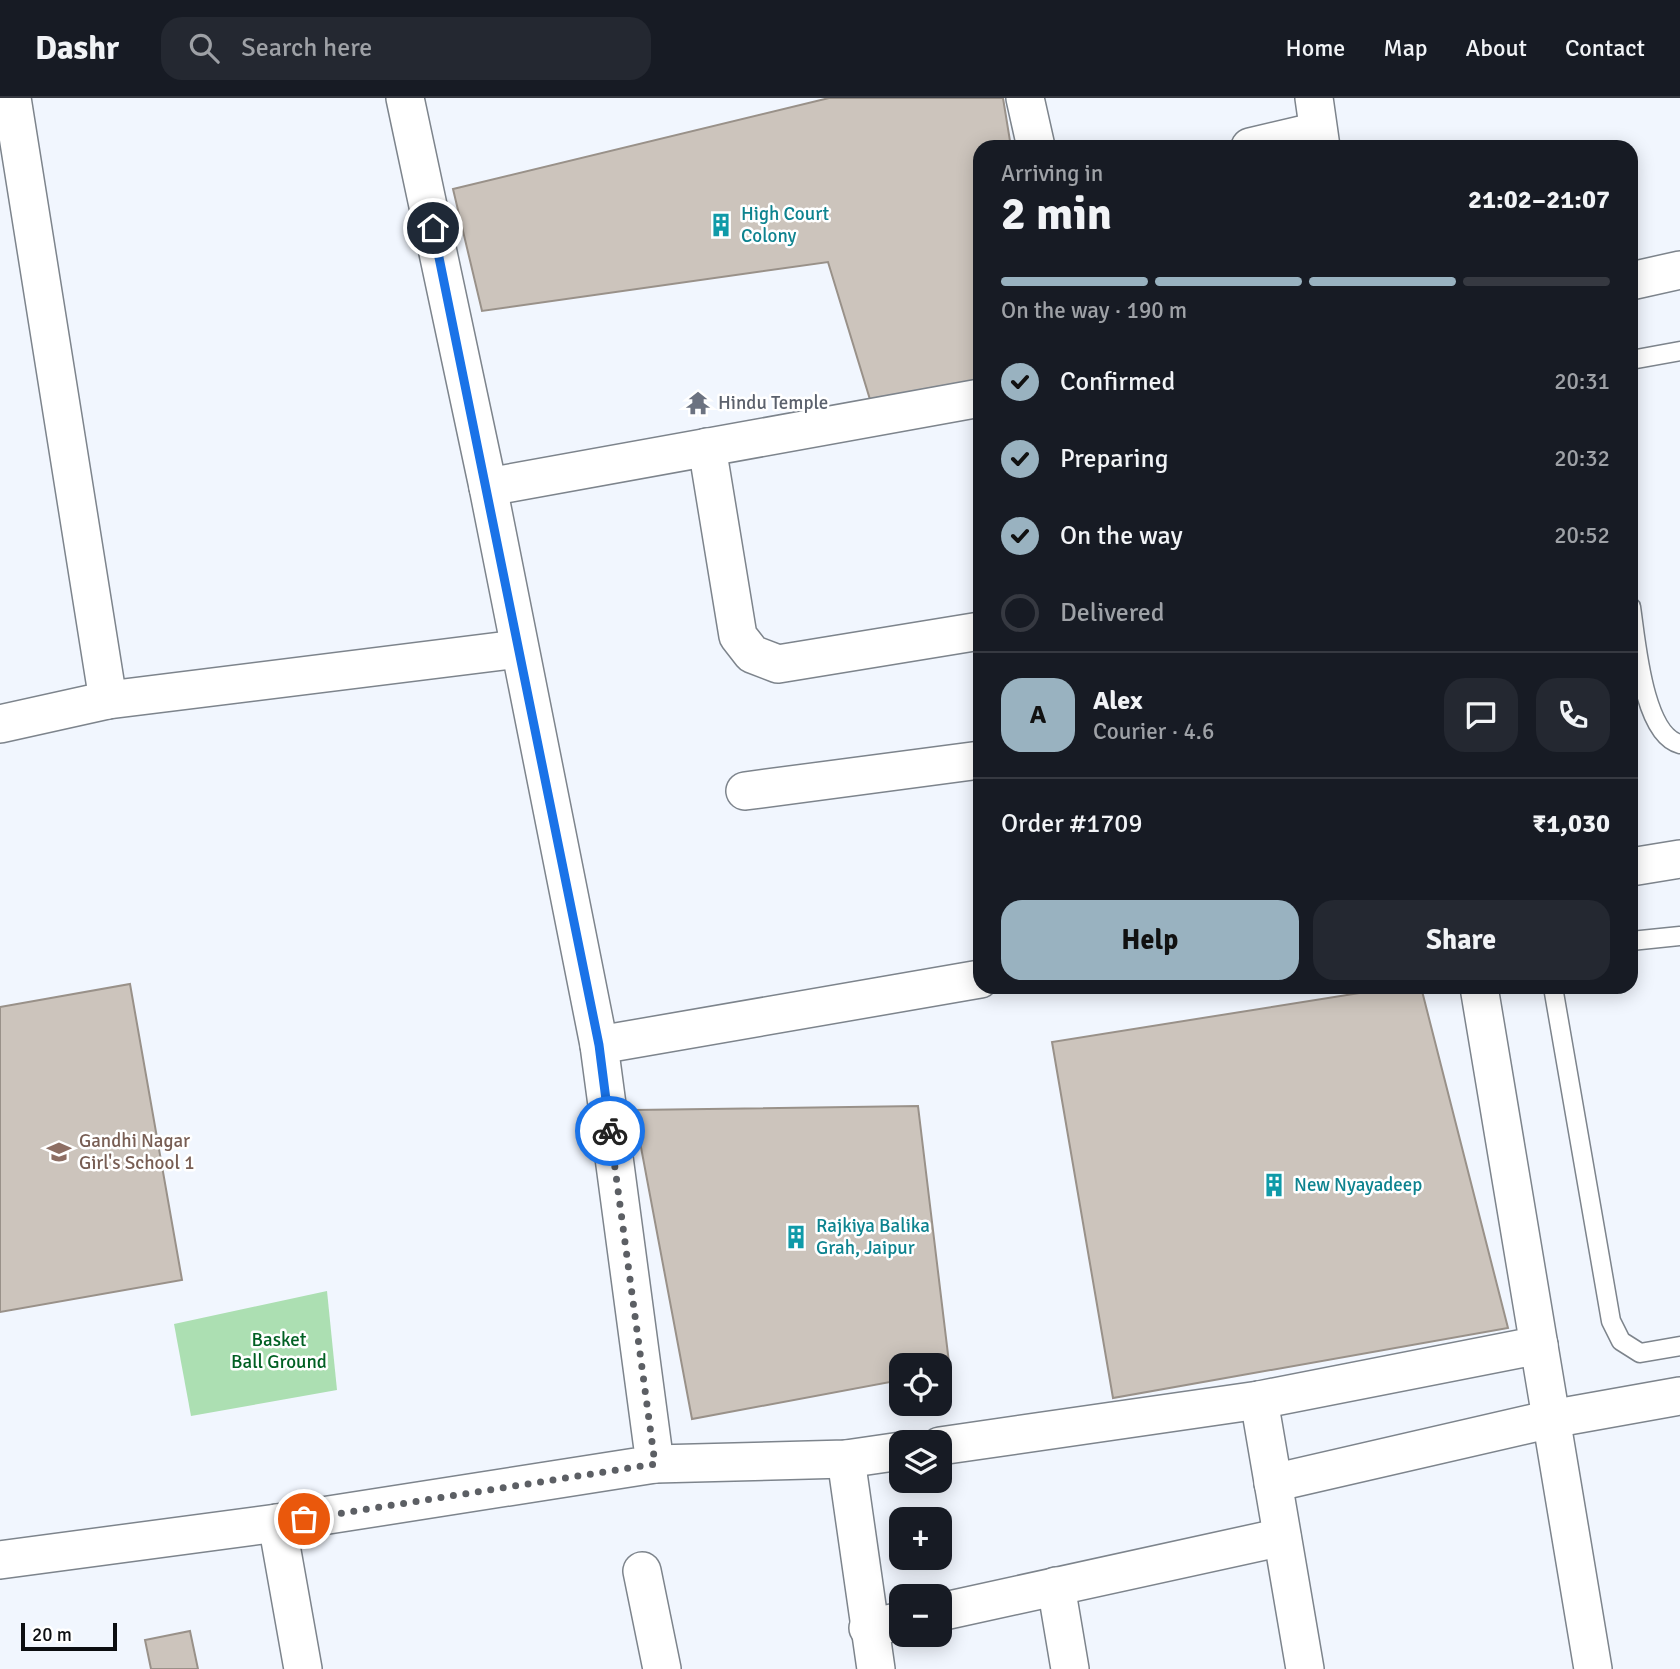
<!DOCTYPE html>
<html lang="en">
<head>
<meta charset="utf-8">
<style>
  body { margin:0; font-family:Signika,sans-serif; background:#242831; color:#f1f3f6; height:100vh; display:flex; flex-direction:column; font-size:26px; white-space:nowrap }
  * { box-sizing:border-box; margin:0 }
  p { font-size:23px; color:#9ea1a6 }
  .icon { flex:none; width:38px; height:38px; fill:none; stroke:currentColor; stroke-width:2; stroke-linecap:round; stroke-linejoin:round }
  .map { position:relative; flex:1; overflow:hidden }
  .side { position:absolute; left:973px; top:42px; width:665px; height:854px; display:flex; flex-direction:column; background:#171b24; border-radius:21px; box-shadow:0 4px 18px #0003 }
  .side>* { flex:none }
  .controls { position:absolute; left:889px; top:1255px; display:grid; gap:14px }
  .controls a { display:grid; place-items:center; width:63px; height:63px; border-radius:14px; background:#171b24; box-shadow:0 4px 18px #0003; font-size:35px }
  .scale { position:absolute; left:21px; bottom:18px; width:96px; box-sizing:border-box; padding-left:7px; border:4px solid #0c0e11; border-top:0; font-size:19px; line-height:24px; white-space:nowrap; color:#0c0e11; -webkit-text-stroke:5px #fff; paint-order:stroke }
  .pin { position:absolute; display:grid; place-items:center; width:60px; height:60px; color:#fff; margin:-30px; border:4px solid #fff; border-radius:50%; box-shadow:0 2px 7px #0007 }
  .courier { position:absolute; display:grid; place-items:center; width:70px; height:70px; margin:-35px; border:5px solid #1a73e8; border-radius:50%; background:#fff; color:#222; box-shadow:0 2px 9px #0007 }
  .headline em { font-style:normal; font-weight:700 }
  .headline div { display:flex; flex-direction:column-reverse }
  .headline { display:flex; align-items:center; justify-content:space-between; height:119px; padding:0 28px }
  h1 { font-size:46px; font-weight:700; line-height:52px }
  .bar { display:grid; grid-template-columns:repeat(4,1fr); gap:10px 7px; align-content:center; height:84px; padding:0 28px }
  .bar i { height:9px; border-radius:5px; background:#363941 }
  .bar .selected { background:#99b2c0 }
  .bar p { grid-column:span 4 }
  .line { display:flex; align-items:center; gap:18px; padding:0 28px; border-top:2px solid #363941 }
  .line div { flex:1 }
  .round { display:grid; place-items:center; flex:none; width:74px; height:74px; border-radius:21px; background:#242831 }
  ol { padding:0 28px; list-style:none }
  li { display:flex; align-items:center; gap:21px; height:77px }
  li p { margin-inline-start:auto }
  li .icon { padding:7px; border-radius:50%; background:#99b2c0; color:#111; stroke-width:4 }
  li:last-child { color:#9ea1a6 }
  li i { width:38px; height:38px; border:4px solid #363941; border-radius:50% }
  .action { display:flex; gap:14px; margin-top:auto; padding:14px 28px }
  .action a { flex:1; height:80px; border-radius:21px; background:#99b2c0; color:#111; font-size:28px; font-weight:700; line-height:80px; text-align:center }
  .action a+a { background:#242831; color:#f1f3f6 }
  header { display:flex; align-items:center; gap:42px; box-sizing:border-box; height:98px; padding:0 35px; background:#171b24; border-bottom:2px solid #363941 }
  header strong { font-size:33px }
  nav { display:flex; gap:38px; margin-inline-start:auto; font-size:24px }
  .search { width:490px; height:63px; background:#242831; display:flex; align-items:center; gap:18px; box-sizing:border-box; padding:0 24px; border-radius:21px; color:#9ea1a6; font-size:26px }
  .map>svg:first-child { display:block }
  .green { fill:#acdfb2 }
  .building { fill:#ccc4bc; stroke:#999189; stroke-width:2 }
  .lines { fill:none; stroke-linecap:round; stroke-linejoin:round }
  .lane-casing { stroke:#7d848c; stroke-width:21 }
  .street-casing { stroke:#7d848c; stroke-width:40 }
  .lane { stroke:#fff; stroke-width:18 }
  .street { stroke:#fff; stroke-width:37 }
  .done { stroke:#5c5f64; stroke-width:7; stroke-dasharray:0 12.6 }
  .route { stroke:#1a73e8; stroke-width:9 }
  .labels { text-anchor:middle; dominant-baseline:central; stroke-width:5; stroke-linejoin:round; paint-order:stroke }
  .culture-label { font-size:19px; fill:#0d838f; stroke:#fff; text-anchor:start }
  .worship-label { font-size:19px; fill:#5b616d; stroke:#fff; text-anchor:start }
  .education-label { font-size:19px; fill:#785e54; stroke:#fff; text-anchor:start }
  .park-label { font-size:19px; fill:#006023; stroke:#fff }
</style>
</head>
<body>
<header>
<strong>Dashr</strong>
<div class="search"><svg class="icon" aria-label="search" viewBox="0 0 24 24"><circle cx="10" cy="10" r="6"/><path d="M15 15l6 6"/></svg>Search here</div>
<nav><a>Home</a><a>Map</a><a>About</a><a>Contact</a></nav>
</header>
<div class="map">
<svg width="1680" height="1571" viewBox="0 0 1680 1571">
  <rect width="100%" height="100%" fill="#f1f6fe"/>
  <polygon class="green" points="327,1193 337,1292 191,1318 174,1226"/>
  <g class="building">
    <polygon points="829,0 1003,0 1011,49 980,49 980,284 872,308 828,164 482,213 453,91"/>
    <polygon points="130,886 182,1182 0,1214 0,909"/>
    <polygon points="1397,889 1421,889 1508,1230 1113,1300 1052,944"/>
    <polygon points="918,1008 950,1273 940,1275 940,1267 901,1267 901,1282 692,1321 634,1012"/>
    <polygon points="190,1533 198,1571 151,1571 145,1542"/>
  </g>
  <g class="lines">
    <g class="lane-casing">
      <g id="lane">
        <polyline points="1631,262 1680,253"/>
        <path d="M1631,509C1636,542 1643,637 1680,646"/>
        <polyline points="1631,843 1680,838"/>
        <polyline points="1553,889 1611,1223 1621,1243 1640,1255 1680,1248"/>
      </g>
    </g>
    <g class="street-casing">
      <g id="street">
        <polyline points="12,0 108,602"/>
        <polyline points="1025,0 1036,49"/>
        <polyline points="1314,0 1321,49"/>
        <polyline points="1250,49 1318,33"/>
        <polyline points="1631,183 1680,172"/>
        <polyline points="707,349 738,538 752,556 778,566 980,533"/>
        <polyline points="488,389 980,300"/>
        <polyline points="0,626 108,602 518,551"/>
        <polyline points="745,693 980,662"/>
        <polyline points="1631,769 1680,761"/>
        <polyline points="1479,889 1593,1571"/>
        <polyline points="599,947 980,881"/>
        <polyline points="1259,1302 1305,1571"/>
        <polyline points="940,1348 1259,1302 1539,1247"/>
        <polyline points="846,1361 876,1571"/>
        <polyline points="655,1366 846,1361 901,1353"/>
        <polyline points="1273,1385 1551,1321 1680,1298"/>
        <polyline points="277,1425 303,1571"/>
        <polyline points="0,1462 277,1425 655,1366 599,947 488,389 405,0"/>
        <polyline points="642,1473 662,1571"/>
        <polyline points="1056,1488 1070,1571"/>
        <polyline points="940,1514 1282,1439"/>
        <polyline points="868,1530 901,1523"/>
      </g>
    </g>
    <use href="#lane" class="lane"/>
    <use href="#street" class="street"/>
  </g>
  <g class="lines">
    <polyline class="done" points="304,1421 655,1366 610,1033"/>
    <polyline class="route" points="433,130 599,947 610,1033"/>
  </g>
  <defs>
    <g id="building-bare" transform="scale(1.89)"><path d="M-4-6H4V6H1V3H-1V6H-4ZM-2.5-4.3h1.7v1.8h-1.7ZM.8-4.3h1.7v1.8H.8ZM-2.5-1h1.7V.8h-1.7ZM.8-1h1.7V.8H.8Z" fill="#0f9aa8" stroke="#fff" stroke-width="2.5" paint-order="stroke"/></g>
    <g id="temple-bare" transform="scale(1.89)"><path d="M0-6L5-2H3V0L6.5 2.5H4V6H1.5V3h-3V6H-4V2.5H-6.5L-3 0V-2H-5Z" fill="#6b7280" stroke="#fff" stroke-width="2.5" paint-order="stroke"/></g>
    <g id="school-bare" transform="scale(1.89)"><path d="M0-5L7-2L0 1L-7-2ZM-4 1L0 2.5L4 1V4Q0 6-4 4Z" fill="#8d6e63" stroke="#fff" stroke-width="2.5" paint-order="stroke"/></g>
  </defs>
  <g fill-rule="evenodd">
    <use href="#building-bare" x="721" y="127"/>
    <use href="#temple-bare" x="698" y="305"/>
    <use href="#school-bare" x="59" y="1054"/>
    <use href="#building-bare" x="1274" y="1087"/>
    <use href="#building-bare" x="796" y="1139"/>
  </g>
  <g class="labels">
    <g class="culture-label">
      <text x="741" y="116">High Court<tspan x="741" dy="22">Colony</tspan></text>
      <text x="1294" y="1087">New Nyayadeep</text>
      <text x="816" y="1128">Rajkiya Balika<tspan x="816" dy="22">Grah, Jaipur</tspan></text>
    </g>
    <g class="worship-label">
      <text x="718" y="305">Hindu Temple</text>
    </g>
    <g class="education-label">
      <text x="79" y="1043">Gandhi Nagar<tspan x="79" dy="22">Girl's School 1</tspan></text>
    </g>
    <g class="park-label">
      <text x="279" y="1242">Basket<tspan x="279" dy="22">Ball Ground</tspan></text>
    </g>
  </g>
</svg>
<div class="controls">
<a><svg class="icon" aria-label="locate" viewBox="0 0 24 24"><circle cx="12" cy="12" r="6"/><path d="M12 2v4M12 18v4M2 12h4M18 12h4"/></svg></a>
<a><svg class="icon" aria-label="layers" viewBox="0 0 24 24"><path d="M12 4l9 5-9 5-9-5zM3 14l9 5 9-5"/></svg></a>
<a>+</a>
<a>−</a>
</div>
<div class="scale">20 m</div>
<div class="pin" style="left:304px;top:1421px;background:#ea580c"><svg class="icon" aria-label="bag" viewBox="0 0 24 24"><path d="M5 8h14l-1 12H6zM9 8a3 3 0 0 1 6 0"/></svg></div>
<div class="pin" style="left:433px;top:130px;background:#1f2937"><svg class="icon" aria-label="home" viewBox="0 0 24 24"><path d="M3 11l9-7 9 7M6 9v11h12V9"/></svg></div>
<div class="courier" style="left:610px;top:1033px"><svg class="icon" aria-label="bike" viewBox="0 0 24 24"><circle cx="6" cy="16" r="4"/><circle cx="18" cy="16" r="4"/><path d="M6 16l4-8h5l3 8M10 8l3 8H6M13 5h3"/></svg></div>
<section class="side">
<div class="headline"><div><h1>2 min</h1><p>Arriving in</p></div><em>21:02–21:07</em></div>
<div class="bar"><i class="selected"></i><i class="selected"></i><i class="selected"></i><i></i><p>On the way · 190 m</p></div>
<ol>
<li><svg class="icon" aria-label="check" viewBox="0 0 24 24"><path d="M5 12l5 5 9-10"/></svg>Confirmed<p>20:31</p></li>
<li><svg class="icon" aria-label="check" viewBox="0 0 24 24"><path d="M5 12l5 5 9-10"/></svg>Preparing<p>20:32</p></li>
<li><svg class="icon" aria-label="check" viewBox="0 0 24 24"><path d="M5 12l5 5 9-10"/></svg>On the way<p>20:52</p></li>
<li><i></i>Delivered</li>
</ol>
<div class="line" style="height:126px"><b class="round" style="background:#99b2c0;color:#111">A</b><div><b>Alex</b><p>Courier · 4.6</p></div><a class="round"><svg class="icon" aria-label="chat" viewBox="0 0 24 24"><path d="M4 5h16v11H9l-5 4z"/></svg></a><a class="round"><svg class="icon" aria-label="phone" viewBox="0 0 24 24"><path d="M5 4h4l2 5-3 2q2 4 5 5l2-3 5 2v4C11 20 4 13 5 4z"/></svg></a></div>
<div class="line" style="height:91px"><div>Order #1709</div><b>₹1,030</b></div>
<div class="action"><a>Help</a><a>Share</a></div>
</section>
</div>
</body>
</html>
